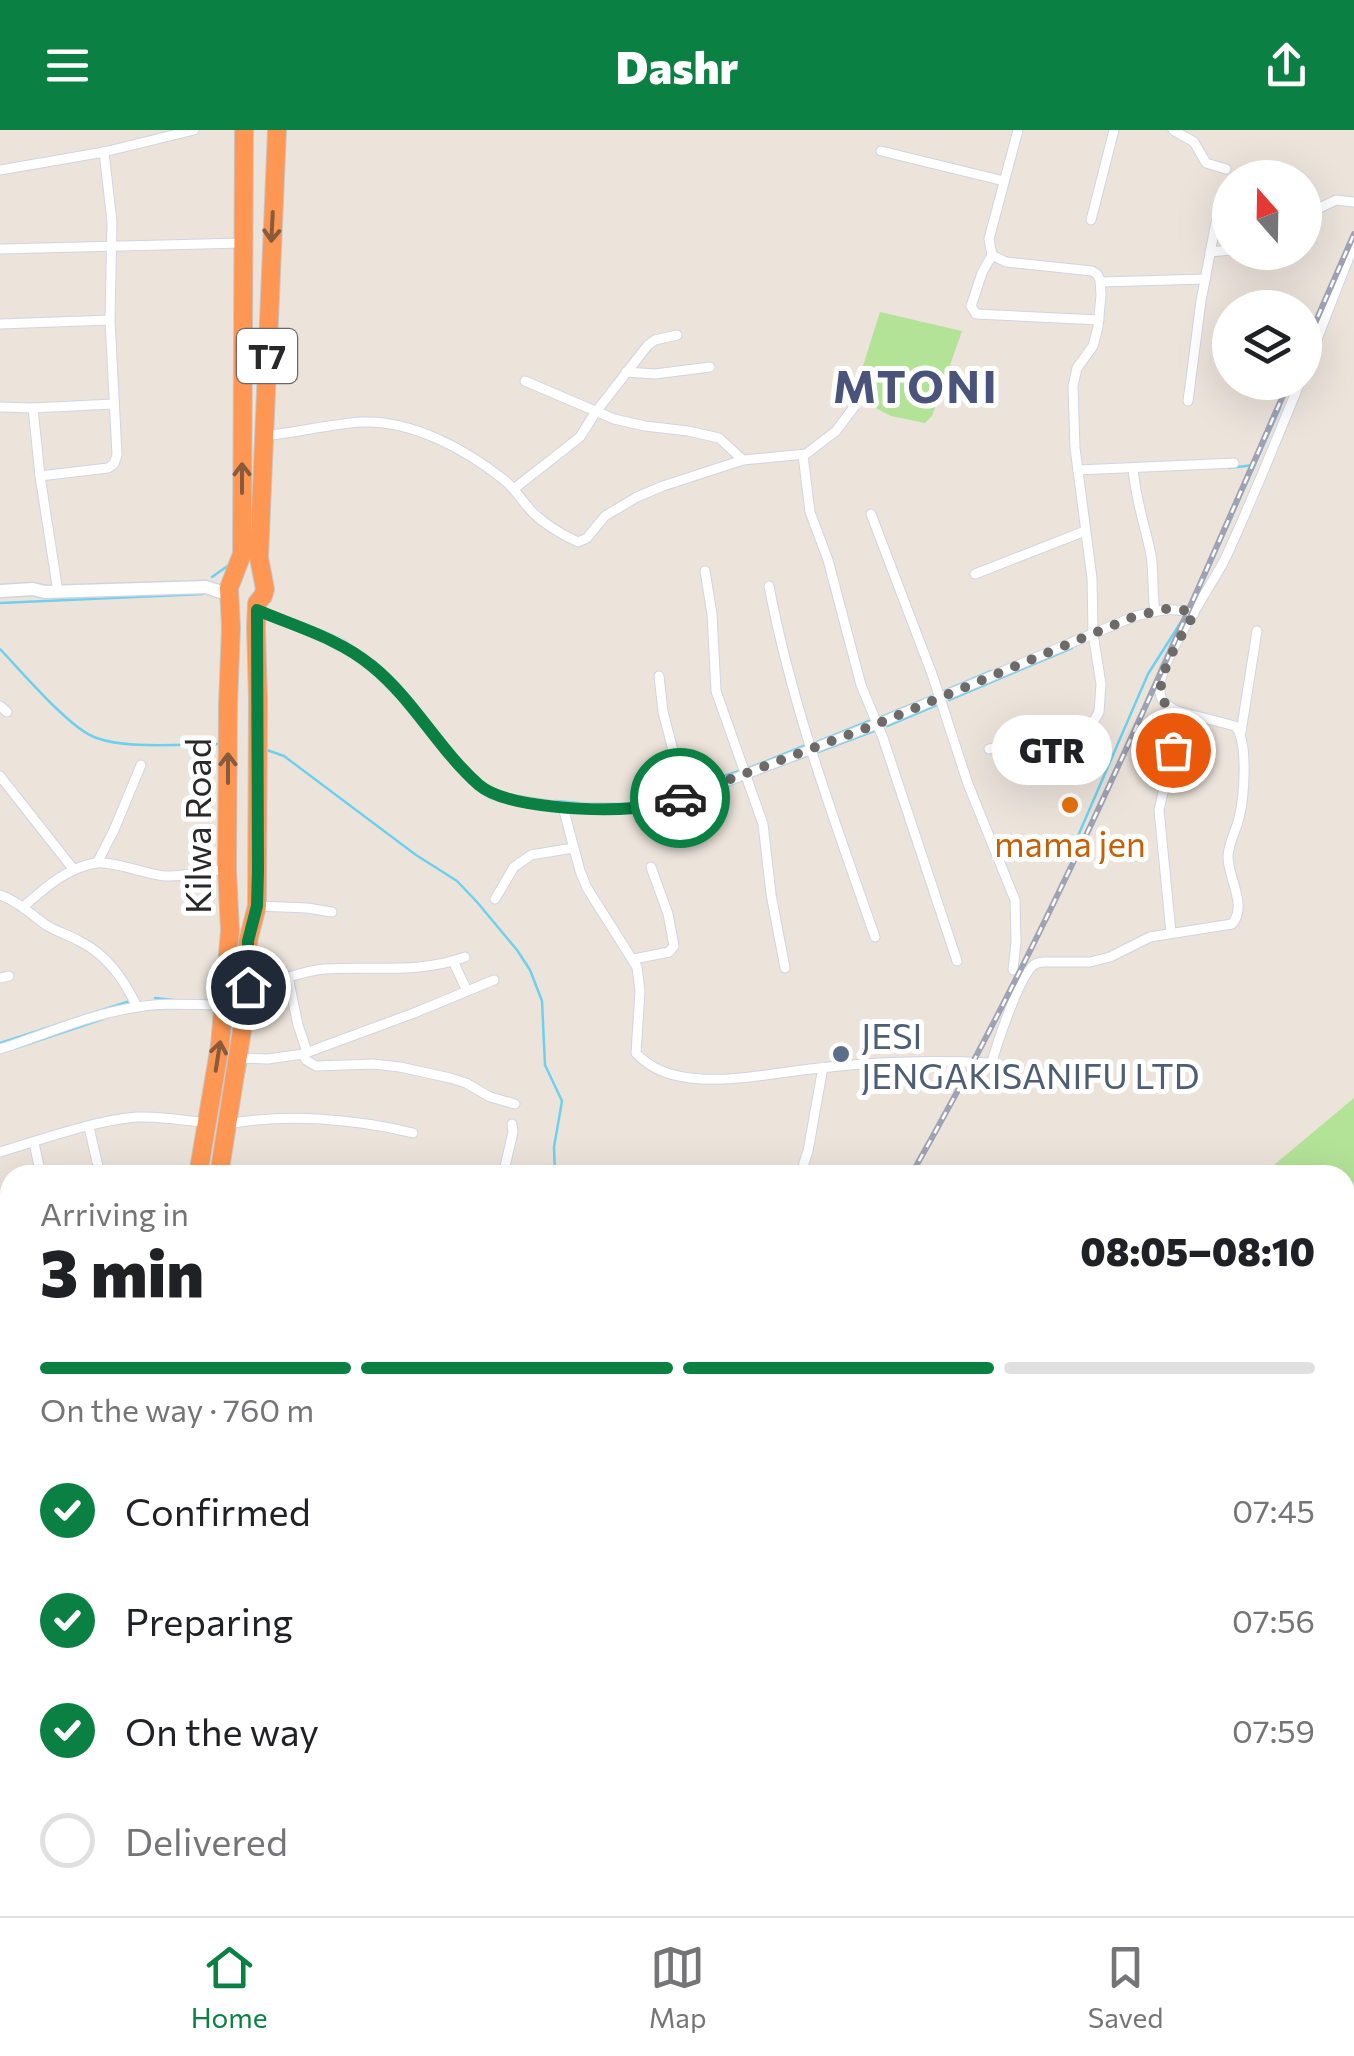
<!DOCTYPE html>
<html lang="en">
<head>
<meta charset="utf-8">
<style>
  body { margin:0; font-family:Commissioner,sans-serif; background:#f2f2f2; color:#202124; height:100vh; display:flex; flex-direction:column; font-size:38px; white-space:nowrap }
  * { box-sizing:border-box; margin:0 }
  p { font-size:32px; color:#757577 }
  .icon { flex:none; width:55px; height:55px; fill:none; stroke:currentColor; stroke-width:2; stroke-linecap:round; stroke-linejoin:round }
  .map { position:relative; flex:1; overflow:hidden }
  .drawer { position:absolute; left:0px; top:1035px; width:1355px; height:752px; display:flex; flex-direction:column; background:#fff; border-radius:30px 30px 0 0; box-shadow:0 10px 40px #0002 }
  .drawer>* { flex:none }
  .needle { width:65px; rotate:340deg }
  .fabs { position:absolute; left:1212px; top:30px; display:grid; gap:20px }
  .fabs a { display:grid; place-items:center; width:110px; height:110px; border-radius:50%; background:#fff; box-shadow:0 10px 40px #0002; font-size:50px }
  .pin { position:absolute; display:grid; place-items:center; width:85px; height:85px; color:#fff; margin:-42px; border:5px solid #fff; border-radius:50%; box-shadow:0 2px 10px #0007 }
  .courier { position:absolute; display:grid; place-items:center; width:100px; height:100px; margin:-50px; border:8px solid #0b8043; border-radius:50%; background:#fff; color:#222; box-shadow:0 2px 12px #0007 }
  .bubble { position:absolute; height:70px; border-radius:35px; background:#fff; box-shadow:0 10px 40px #0002; font-size:32px; font-weight:800; line-height:70px; text-align:center }
  .headline em { font-style:normal; font-weight:800 }
  .headline div { display:flex; flex-direction:column-reverse }
  .headline { display:flex; align-items:center; justify-content:space-between; height:170px; padding:0 40px }
  h1 { font-size:65px; font-weight:800; line-height:75px }
  .bar { display:grid; grid-template-columns:repeat(4,1fr); gap:15px 10px; align-content:center; height:120px; padding:0 40px }
  .bar i { height:12px; border-radius:8px; background:#e0e0e0 }
  .bar .active { background:#0b8043 }
  .bar p { grid-column:span 4 }
  ol { padding:0 40px; list-style:none }
  li { display:flex; align-items:center; gap:30px; height:110px }
  li p { margin-inline-start:auto }
  li .icon { padding:10px; border-radius:50%; background:#0b8043; color:#fff; stroke-width:4 }
  li:last-child { color:#757577 }
  li i { width:55px; height:55px; border:5px solid #e0e0e0; border-radius:50% }
  header { display:flex; justify-content:space-between; align-items:center; height:130px; padding:0 40px; background:#0b8043; color:#fff; font-size:45px; font-weight:800 }
  .menu { display:flex; justify-content:space-around; align-items:center; height:140px; border-top:2px solid #e0e0e0; background:#fff; font-size:28px; color:#757577 }
  .menu a { display:grid; justify-items:center; gap:5px }
  .menu .active { color:#0b8043 }
  .map>svg:first-child { display:block }
  .green { fill:#b3e397 }
  .lines { fill:none; stroke-linecap:round; stroke-linejoin:round }
  .stream { stroke:#6dd1ee; stroke-width:2.5 }
  .river { stroke:#6dd1ee; stroke-width:14 }
  .street-casing { stroke:#d0d4e2; stroke-width:11 }
  .secondary-casing { stroke:#d0d4e2; stroke-width:15 }
  .highway-casing { stroke:#c7c7c7; stroke-width:20 }
  .street { stroke:#fff; stroke-width:9 }
  .secondary { stroke:#fff; stroke-width:12 }
  .highway { stroke:#fe9753; stroke-width:18 }
  .rail-casing { stroke:#9ea2b4; stroke-width:6 }
  .rail { stroke:#fff; stroke-width:2.5; stroke-dasharray:8; stroke-linecap:butt }
  .oneway { stroke:#895a3c }
  .done { stroke:#6d6a67; stroke-width:10; stroke-dasharray:0 18 }
  .route { stroke:#0b8043; stroke-width:12 }
  .food-dot { fill:#e8710a; stroke:#fff; stroke-width:4 }
  .service-dot { fill:#5c6f8a; stroke:#fff; stroke-width:4 }
  .labels { text-anchor:middle; dominant-baseline:central; stroke-width:10; stroke-linejoin:round; paint-order:stroke }
  .shield { fill:#fff; stroke:#696969; stroke-width:2.5 }
  .shield-label { font-size:32px; font-weight:bold; fill:#292929 }
  .street-label { font-size:35px; fill:#292929; stroke:#fff }
  .food-label { font-size:35px; fill:#c56008; stroke:#fff }
  .service-label { font-size:35px; fill:#4e5e75; stroke:#fff; text-anchor:start }
  .district-label { font-size:45px; font-weight:bold; letter-spacing:2.5px; fill:#4a547a; stroke:#fff }
</style>
</head>
<body>
<header><svg class="icon" aria-label="menu" viewBox="0 0 24 24"><path d="M4 6h16M4 12h16M4 18h16"/></svg>Dashr<svg class="icon" aria-label="share" viewBox="0 0 24 24"><path d="M12 15V3M7 8l5-5 5 5M5 13v7h14v-7"/></svg></header>
<div class="map">
<svg width="1354" height="1786" viewBox="0 0 1354 1786">
  <rect width="100%" height="100%" fill="#ece4db"/>
  <g class="green">
    <polygon points="880,182 962,201 932,286 925,293 891,286 860,270 861,242"/>
    <polygon points="1354,968 1354,1786 906,1786 901,1778 1345,1778 1345,1045 1262,1045"/>
  </g>
  <g class="lines">
    <g class="stream">
      <polyline points="1229,338 1254,335"/>
      <polyline points="212,447 229,435"/>
      <polyline points="1194,472 1280,278"/>
      <polyline points="0,473 203,464"/>
      <path d="M0,519C21,541 67,595 92,606C121,620 184,614 218,614"/>
      <polyline points="944,561 991,541"/>
      <polyline points="949,570 1072,518"/>
      <polyline points="879,588 935,565"/>
      <polyline points="887,596 937,575"/>
      <polyline points="817,612 869,591"/>
      <polyline points="264,619 284,626 416,725 457,751 477,772 517,820 530,840 542,871 545,935 562,971 554,1017 555,1045"/>
      <polyline points="818,622 874,601"/>
      <polyline points="749,638 806,615"/>
      <polyline points="752,646 809,625"/>
      <polyline points="706,664 735,653"/>
      <polyline points="656,669 739,641"/>
      <polyline points="556,671 579,673"/>
      <polyline points="643,681 684,671"/>
      <polyline points="1078,706 1148,544 1186,484"/>
      <polyline points="155,868 174,870"/>
      <polyline points="0,913 130,871"/>
      <polyline points="16,918 103,889"/>
      <polyline points="243,948 246,932"/>
      <polyline points="1345,1376 1354,1374"/>
    </g>
    <g class="river">
      <polyline points="1345,1743 1354,1747"/>
      <polyline points="1065,1778 1075,1786"/>
    </g>
    <g class="street-casing">
      <g id="street">
        <polyline points="1173,0 1194,12 1206,33 1226,39"/>
        <polyline points="881,21 1004,51"/>
        <polyline points="0,40 104,22 194,0"/>
        <polyline points="1305,85 1336,70 1354,72"/>
        <polyline points="1091,90 1114,0"/>
        <polyline points="0,119 243,113"/>
        <polyline points="1210,122 1230,120"/>
        <polyline points="992,125 982,143 971,176 976,184 1099,190"/>
        <polyline points="1101,152 1205,149"/>
        <polyline points="0,194 110,190"/>
        <polyline points="1305,240 1354,114"/>
        <polyline points="626,242 655,244 710,237"/>
        <polyline points="525,251 614,289 645,296 688,301 719,308 743,330"/>
        <polyline points="1188,271 1201,171 1216,92"/>
        <polyline points="0,277 33,278 113,274"/>
        <polyline points="33,278 40,346 58,462"/>
        <path d="M263,306C296,303 329,294 362,292C412,290 465,319 503,349C514,357 519,367 528,377C539,391 562,405 578,412L587,408L605,386L637,367L663,356L743,330L806,324L836,301L857,273"/>
        <polyline points="803,325 810,382 828,430 861,555 883,608 957,831"/>
        <path d="M1133,338C1135,368 1145,395 1151,425C1154,443 1152,462 1155,481"/>
        <polyline points="1078,340 1234,333"/>
        <polyline points="40,346 108,338 114,334 117,325 110,190 112,92 104,22"/>
        <polyline points="515,358 580,307 595,283 648,215 655,210 677,205"/>
        <polyline points="871,384 932,544 968,654 1015,770 1016,812 1013,840"/>
        <polyline points="705,441 712,484 716,561 763,694 771,764 785,838"/>
        <polyline points="975,444 1085,401"/>
        <path d="M769,456C792,577 835,692 875,807"/>
        <path d="M257,480L339,512L375,539L400,564L447,622L481,657L492,664L504,668L563,677L633,678L666,672L702,661L877,594L1133,487C1154,481 1173,476 1194,484"/>
        <polyline points="659,546 663,582 685,666"/>
        <polyline points="0,576 7,582"/>
        <polyline points="1241,602 1257,501"/>
        <polyline points="989,619 1094,591 1099,582 1101,554 1093,504 1092,448 1075,318 1073,256 1077,238 1093,216 1098,197 1101,165 1100,150 1097,144 1092,141 1006,132 992,125 989,109 1018,0"/>
        <polyline points="0,646 74,740"/>
        <path d="M563,677L580,741L587,758L637,837L640,861L636,923C651,939 668,945 690,948C733,953 777,942 820,938C876,932 933,930 989,933L992,932C997,914 1020,844 1034,835C1036,833 1039,833 1042,832H1090L1110,827L1150,807L1232,794C1248,776 1228,748 1228,727C1228,714 1236,701 1239,688C1244,668 1249,611 1235,596L1177,581C1167,576 1159,570 1160,558C1160,528 1210,459 1225,429C1252,371 1276,311 1300,252"/>
        <polyline points="97,733 114,700 141,635"/>
        <path d="M0,765C17,771 31,784 46,795C57,802 70,805 81,812C107,825 125,851 137,877"/>
        <polyline points="495,769 514,737 531,725 573,718"/>
        <polyline points="257,776 307,778 332,782"/>
        <path d="M23,777C44,759 66,738 96,733C112,731 146,744 165,746C186,747 206,741 227,739"/>
        <polyline points="1171,803 1159,680 1173,620 1177,581"/>
        <polyline points="634,829 669,822 674,816 668,784 651,737"/>
        <polyline points="453,831 467,861"/>
        <polyline points="288,847 298,895 307,922"/>
        <polyline points="0,848 9,846"/>
        <path d="M248,857C274,855 298,841 324,839C372,836 419,844 465,827"/>
        <path d="M0,919C44,905 90,884 137,877C165,872 195,875 224,875"/>
        <polyline points="303,924 306,930 316,936 373,934 400,937 450,948 466,953 490,967 515,974"/>
        <polyline points="238,928 268,929 303,924 414,883 494,850"/>
        <path d="M228,994C286,983 356,989 413,1003"/>
        <polyline points="89,997 100,1045"/>
        <polyline points="34,1013 41,1045"/>
        <path d="M0,1022C40,1010 96,990 137,987C160,986 184,990 207,993"/>
        <polyline points="503,1045 513,1002 512,994"/>
        <polyline points="800,1045 808,1021 823,937"/>
        <polyline points="0,1107 10,1125"/>
        <polyline points="0,1217 10,1214"/>
        <polyline points="0,1255 10,1255"/>
        <polyline points="0,1382 10,1403"/>
        <polyline points="0,1481 10,1479"/>
        <polyline points="0,1600 10,1608"/>
        <polyline points="0,1659 10,1654"/>
        <polyline points="0,1763 8,1779 6,1786"/>
        <polyline points="246,1778 249,1786"/>
        <polyline points="296,1778 300,1786"/>
        <polyline points="393,1778 398,1786"/>
        <polyline points="629,1778 630,1786"/>
        <polyline points="657,1778 688,1786"/>
        <polyline points="355,1786 368,1778"/>
      </g>
    </g>
    <g class="secondary-casing">
      <polyline id="secondary" points="0,461 33,459 45,462 206,457 230,465"/>
    </g>
    <g class="highway-casing">
      <g id="highway">
        <polyline points="198,1045 220,915 230,801 227,739 228,575 231,497 229,458 242,424 244,0"/>
        <polyline points="219,1045 246,875 248,811 257,776 258,570 256,497 257,473 263,466 265,459 259,428 277,0"/>
        <polyline points="52,1786 53,1778"/>
        <polyline points="74,1786 77,1778"/>
      </g>
    </g>
    <use href="#street" class="street"/>
    <use href="#secondary" class="secondary"/>
    <use href="#highway" class="highway"/>
    <g class="rail-casing">
      <g id="rail">
        <polyline points="1305,216 1354,104"/>
        <path d="M911,1045C1056,791 1171,520 1289,252"/>
        <polyline points="336,1786 349,1778"/>
      </g>
    </g>
    <use href="#rail" class="rail"/>
  </g>
  <defs><path id="oneway-shaft" d="M-6 0H5M1.5-3L5.5 0L1.5 3" fill="none" stroke-width="1.6" stroke-linecap="round" stroke-linejoin="round" transform="scale(2.5)"/></defs>
  <g class="oneway">
    <use href="#oneway-shaft" transform="translate(272 97) rotate(93)"/>
    <use href="#oneway-shaft" transform="translate(242 348) rotate(-90)"/>
    <use href="#oneway-shaft" transform="translate(228 638) rotate(-90)"/>
    <use href="#oneway-shaft" transform="translate(218 926) rotate(-81)"/>
  </g>
  <g class="lines">
    <path class="done" d="M680,668L877,594L1133,487L1165,479L1183,480L1194,484C1184,502 1150,553 1164,572C1167,576 1173,579 1177,581L1173,620"/>
    <path class="route" d="M248,857V811L257,776L258,740L257,480C297,497 338,508 372,536C414,570 439,620 479,655C507,679 599,681 635,678C650,676 665,672 680,668"/>
  </g>
  <circle class="food-dot" cx="1070" cy="675" r="10"/>
  <circle class="service-dot" cx="841" cy="924" r="10"/>
  <g class="labels">
    <rect class="shield" x="237" y="199" width="60" height="54" rx="8"/>
    <g class="shield-label">
      <text x="267" y="226">T7</text>
    </g>
    <g class="street-label">
      <text transform="translate(196 696) rotate(-90)">Kilwa Road</text>
    </g>
    <g class="food-label">
      <text x="1070" y="712">mama jen</text>
    </g>
    <g class="service-label">
      <text x="861" y="904">JESI<tspan x="861" dy="40">JENGAKISANIFU LTD</tspan></text>
    </g>
    <g class="district-label">
      <text x="916" y="254">MTONI</text>
    </g>
  </g>
</svg>
<div class="fabs">
<a><svg class="needle" viewBox="-14 -14 28 28"><path d="M0-13l5 13h-10z" fill="#e53935"/><path d="M0 13l5-13h-10z" fill="#757577"/></svg></a>
<a><svg class="icon" aria-label="layers" viewBox="0 0 24 24"><path d="M12 4l9 5-9 5-9-5zM3 14l9 5 9-5"/></svg></a>
</div>
<div class="pin" style="left:1173px;top:620px;background:#ea580c"><svg class="icon" aria-label="bag" viewBox="0 0 24 24"><path d="M5 8h14l-1 12H6zM9 8a3 3 0 0 1 6 0"/></svg></div>
<div class="pin" style="left:248px;top:857px;background:#1f2937"><svg class="icon" aria-label="home" viewBox="0 0 24 24"><path d="M3 11l9-7 9 7M6 9v11h12V9"/></svg></div>
<div class="courier" style="left:680px;top:668px"><svg class="icon" aria-label="car" viewBox="0 0 24 24"><path d="M5 17H2v-5l4-1 3-4h7l3 4 3 1v5h-3M9 17h6M6 11h13"/><circle cx="7" cy="17" r="2"/><circle cx="17" cy="17" r="2"/></svg></div>
<div class="bubble" style="left:992px;top:585px;width:120px">GTR</div>
<section class="drawer">
<div class="headline"><div><h1>3 min</h1><p>Arriving in</p></div><em>08:05–08:10</em></div>
<div class="bar"><i class="active"></i><i class="active"></i><i class="active"></i><i></i><p>On the way · 760 m</p></div>
<ol>
<li><svg class="icon" aria-label="check" viewBox="0 0 24 24"><path d="M5 12l5 5 9-10"/></svg>Confirmed<p>07:45</p></li>
<li><svg class="icon" aria-label="check" viewBox="0 0 24 24"><path d="M5 12l5 5 9-10"/></svg>Preparing<p>07:56</p></li>
<li><svg class="icon" aria-label="check" viewBox="0 0 24 24"><path d="M5 12l5 5 9-10"/></svg>On the way<p>07:59</p></li>
<li><i></i>Delivered</li>
</ol>
</section>
</div>
<nav class="menu">
<a class="active"><svg class="icon" aria-label="home" viewBox="0 0 24 24"><path d="M3 11l9-7 9 7M6 9v11h12V9"/></svg>Home</a>
<a><svg class="icon" aria-label="map" viewBox="0 0 24 24"><path d="M3 6l6-2 6 2 6-2v14l-6 2-6-2-6 2zM9 4v14M15 6v14"/></svg>Map</a>
<a><svg class="icon" aria-label="saved" viewBox="0 0 24 24"><path d="M7 4h10v16l-5-4-5 4z"/></svg>Saved</a>
</nav>
</body>
</html>
